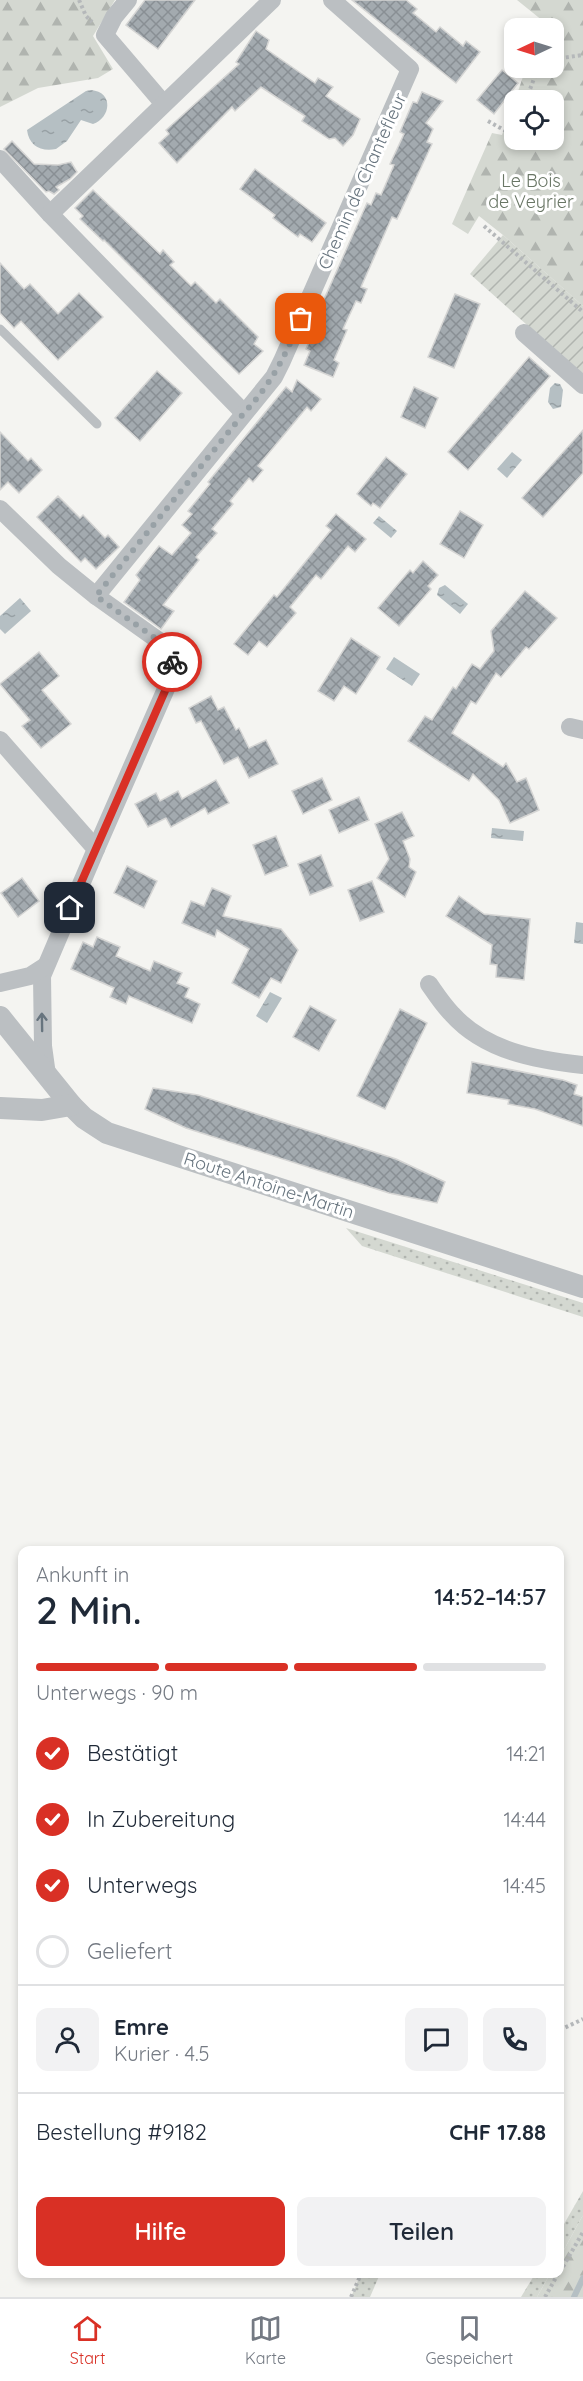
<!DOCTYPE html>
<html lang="de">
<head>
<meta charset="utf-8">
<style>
  body { margin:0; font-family:Quicksand,sans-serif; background:#f2f2f3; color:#1f2937; height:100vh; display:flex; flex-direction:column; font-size:22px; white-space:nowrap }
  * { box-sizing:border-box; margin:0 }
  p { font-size:20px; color:#747a83 }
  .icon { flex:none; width:33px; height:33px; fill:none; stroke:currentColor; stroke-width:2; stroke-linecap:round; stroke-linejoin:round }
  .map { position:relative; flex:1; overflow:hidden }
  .panel { position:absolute; left:18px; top:1546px; width:546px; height:732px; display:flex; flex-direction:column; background:#fff; border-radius:12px; box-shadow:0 3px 9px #0003 }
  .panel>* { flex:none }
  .needle { width:39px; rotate:266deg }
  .controls { position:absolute; left:504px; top:18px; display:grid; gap:12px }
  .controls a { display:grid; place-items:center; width:60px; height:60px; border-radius:12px; background:#fff; box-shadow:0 3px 9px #0003; font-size:30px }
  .pin { position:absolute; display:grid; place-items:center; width:51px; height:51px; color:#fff; margin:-26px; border-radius:12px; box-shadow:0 3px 9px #0006 }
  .courier { position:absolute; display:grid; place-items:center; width:60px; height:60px; margin:-30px; border:4px solid #d93025; border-radius:50%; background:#fff; color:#222; box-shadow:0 2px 8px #0007 }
  .overview em { font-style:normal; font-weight:600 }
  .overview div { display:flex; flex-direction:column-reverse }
  .overview { display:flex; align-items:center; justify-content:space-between; height:102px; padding:0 18px }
  h1 { font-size:39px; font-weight:600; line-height:45px }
  .bar { display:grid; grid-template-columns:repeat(4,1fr); gap:9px 6px; align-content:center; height:72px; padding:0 18px }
  .bar i { height:8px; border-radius:4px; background:#e0e1e3 }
  .bar .on { background:#d93025 }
  .bar p { grid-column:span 4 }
  .line { display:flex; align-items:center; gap:15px; padding:0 18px; border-top:2px solid #e0e1e3 }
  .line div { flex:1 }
  .round { display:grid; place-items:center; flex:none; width:63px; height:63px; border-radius:12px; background:#f2f2f3 }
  ol { padding:0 18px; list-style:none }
  li { display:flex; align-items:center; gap:18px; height:66px }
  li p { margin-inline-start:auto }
  li .icon { padding:6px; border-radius:50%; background:#d93025; color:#fff; stroke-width:4 }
  li:last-child { color:#747a83 }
  li i { width:33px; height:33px; border:3px solid #e0e1e3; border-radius:50% }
  .action { display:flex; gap:12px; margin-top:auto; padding:12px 18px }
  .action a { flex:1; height:69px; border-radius:12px; background:#d93025; color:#fff; font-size:24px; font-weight:600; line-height:69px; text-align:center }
  .action a+a { background:#f2f2f3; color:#1f2937 }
  .menu { display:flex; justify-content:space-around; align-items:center; height:84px; border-top:2px solid #e0e1e3; background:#fff; font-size:16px; color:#747a83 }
  .menu a { display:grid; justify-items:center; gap:3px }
  .menu .on { color:#d93025 }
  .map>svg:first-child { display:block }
  .grass { fill:url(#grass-dots) }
  .forest { fill:url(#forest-firs) }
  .garden { fill:url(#garden-furrows) }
  .water { fill:url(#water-ripples) }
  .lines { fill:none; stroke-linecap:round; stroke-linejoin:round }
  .stream { stroke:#b5bfc3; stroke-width:6 }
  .building { fill:url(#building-cross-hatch); stroke:#d5d5d4; stroke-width:1.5 }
  .path { stroke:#b5b8ba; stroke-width:4; stroke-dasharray:3 3; stroke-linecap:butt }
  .service { stroke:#bbbfc2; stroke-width:9 }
  .minor { stroke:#bbbfc2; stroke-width:18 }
  .tertiary { stroke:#bbbfc2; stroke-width:22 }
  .oneway { stroke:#67747e }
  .done { stroke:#98a1a6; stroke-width:6; stroke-dasharray:0 10.8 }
  .route { stroke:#d93025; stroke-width:8 }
  .labels { text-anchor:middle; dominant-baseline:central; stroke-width:6; stroke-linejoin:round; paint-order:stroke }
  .park-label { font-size:18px; fill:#697665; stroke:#fff }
  .street-label { font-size:18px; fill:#67747e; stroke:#fff }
</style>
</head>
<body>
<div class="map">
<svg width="583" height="2297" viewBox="0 0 583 2297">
  <defs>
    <pattern id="grass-dots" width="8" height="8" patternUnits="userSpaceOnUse" patternTransform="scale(1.5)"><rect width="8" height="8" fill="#d4d8d1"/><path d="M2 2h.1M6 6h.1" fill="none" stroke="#b0b4af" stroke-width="1.8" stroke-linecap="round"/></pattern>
    <pattern id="forest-firs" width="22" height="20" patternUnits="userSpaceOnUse" patternTransform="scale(1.5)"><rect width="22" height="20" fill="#d4d8d1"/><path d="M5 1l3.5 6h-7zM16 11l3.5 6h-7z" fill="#b0b4af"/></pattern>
    <pattern id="garden-furrows" width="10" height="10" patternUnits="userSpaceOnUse" patternTransform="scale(1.5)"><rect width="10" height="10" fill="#d4d8d1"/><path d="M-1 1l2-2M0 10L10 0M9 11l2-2" fill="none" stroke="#b0b4af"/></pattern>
    <pattern id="water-ripples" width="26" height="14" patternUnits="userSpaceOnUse" patternTransform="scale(1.5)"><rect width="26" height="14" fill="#b5bfc3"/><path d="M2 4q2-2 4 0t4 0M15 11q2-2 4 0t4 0" fill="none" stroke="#97a0a4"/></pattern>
    <pattern id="building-cross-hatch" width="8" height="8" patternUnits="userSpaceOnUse" patternTransform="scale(1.5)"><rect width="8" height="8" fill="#a3aaaf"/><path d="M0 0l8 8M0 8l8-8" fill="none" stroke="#898f94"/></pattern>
  </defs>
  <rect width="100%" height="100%" fill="#f4f4f1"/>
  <g class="grass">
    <polygon points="346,1228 583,1303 583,1317 362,1246"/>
    <polygon points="583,2191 583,2215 560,2257 560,2231"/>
    <polygon points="361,2274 380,2274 370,2297 351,2297"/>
    <polygon points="535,2274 550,2274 537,2297 521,2297"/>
  </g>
  <g class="forest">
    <polygon points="0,0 115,0 93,36 113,69 98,78 38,88 0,107"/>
    <polygon points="517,0 583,0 583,306 503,235 479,216 468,234 452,224 492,133 502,135 514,101 514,140 554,140 554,100 515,100 526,68 554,68 554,28 540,28 543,21"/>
    <polygon points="583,2215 583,2297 537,2297 550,2274 560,2274 560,2257"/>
  </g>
  <polygon class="garden" points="503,235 583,306 583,375 470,274"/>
  <g class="water">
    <path d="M91,90C114,92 111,118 93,124L81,120L67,141L56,149C41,152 29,146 27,130L86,91Z"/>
    <polygon points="555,383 560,384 563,390 561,407 553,409 548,402 550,388"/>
    <polygon points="512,452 522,460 507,478 497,469"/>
    <polygon points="379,516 397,531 391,538 373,523"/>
    <polygon points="445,585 468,604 460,614 437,595 439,588"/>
    <polygon points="20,598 31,611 5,634 0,629 0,616"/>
    <polygon points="394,657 420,674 412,686 386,669"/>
    <polygon points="492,828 524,831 523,841 491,838"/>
    <polygon points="576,922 583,923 583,944 574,943"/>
    <polygon points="270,992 282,998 267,1023 256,1016"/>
  </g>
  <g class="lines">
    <polyline class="stream" points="574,2297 583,2278"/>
  </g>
  <g class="building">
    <polygon points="145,0 195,0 158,49 126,25"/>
    <polygon points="352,0 406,0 417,9 413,13 436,32 440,27 463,46 466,41 480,52 456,83"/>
    <polygon points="256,31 269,40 266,49 315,83 318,78 333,87 326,96 360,119 353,135 343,146 335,138 329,139 302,121 305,116 261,87 235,111 232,107 177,163 159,143 169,134 166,130 239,64 236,62"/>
    <polygon points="502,70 518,83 494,114 477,100"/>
    <polygon points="422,92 443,101 426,123 433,129 427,142 432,144 397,219 392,217 361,287 367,289 361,303 356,301 343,329 347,330 334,360 339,363 333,377 304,365 310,351 306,349 320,317 317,315 367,203 371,205 376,193 381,195 394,165 390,164 404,134 400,132 413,102 417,103"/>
    <polygon points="12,141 34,164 58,165 71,162 77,172 70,179 56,187 59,190 54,194 49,191 46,192 4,149"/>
    <polygon points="255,169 326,223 312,242 300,234 298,237 273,218 275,215 240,189"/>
    <polygon points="93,190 160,254 163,250 174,262 170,265 191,286 195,282 216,303 220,299 258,337 254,344 263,351 239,374 104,240 103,241 80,219 83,216 75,208"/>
    <polygon points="0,263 24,289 30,284 58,314 79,293 103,317 58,360 21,321 14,328 0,313"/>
    <polygon points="455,294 480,304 454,368 428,357"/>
    <polygon points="529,357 550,376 468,470 448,452"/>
    <polygon points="157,371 182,393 140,441 115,418"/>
    <polygon points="297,380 321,399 311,411 307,407 258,466 263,470 253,482 249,478 230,501 233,504 212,529 217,533 196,557 199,560 163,605 174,611 161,629 124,602 140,580 136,575 159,546 172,555 191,533 182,525 192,514 188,511 210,484 208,482 286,387 292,392"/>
    <polygon points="414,387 438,398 425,428 401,417"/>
    <polygon points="583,430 583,473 543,517 522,498"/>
    <polygon points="0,432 28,461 31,458 42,470 19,493 8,482 0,490"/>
    <polygon points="386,457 407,474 380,508 373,503 371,506 357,494"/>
    <polygon points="58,496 80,518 83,515 105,538 108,535 119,547 96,569 85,558 81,562 37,517"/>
    <polygon points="460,511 483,525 464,558 440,544"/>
    <polygon points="336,514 366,539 355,552 348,546 321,579 316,575 290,607 296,613 267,647 259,641 248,655 234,644 274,595 277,597 331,530 326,526"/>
    <polygon points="423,561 438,575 428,586 431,589 399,626 378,608 410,570 413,573"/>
    <polygon points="525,591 557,618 529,649 526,647 501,677 496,673 476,704 471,701 452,733 503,767 506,763 517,782 526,778 539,810 510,823 499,800 473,774 469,781 408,741 425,716 432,720 453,687 456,689 472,664 480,669 494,651 491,631"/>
    <polygon points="351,638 380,657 356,694 344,686 334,701 318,691"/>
    <polygon points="39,652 59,676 42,690 71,724 41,748 22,726 30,720 0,684"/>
    <polygon points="211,696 218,710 224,707 236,730 239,728 249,748 266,740 278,764 249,778 238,757 224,764 201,721 196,723 189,708"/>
    <polygon points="322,778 332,800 303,814 292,791"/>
    <polygon points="216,780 229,803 208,814 205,808 171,827 166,818 148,827 135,804 156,793 160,801 178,791 182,799"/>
    <polygon points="359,797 369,820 339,833 329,810"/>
    <polygon points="402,812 414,836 403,841 410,859 409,867 416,872 405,897 377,878 389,859 375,824"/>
    <polygon points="276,836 288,866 265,875 253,845"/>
    <polygon points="321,855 333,886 310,895 298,864"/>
    <polygon points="127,866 157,881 144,908 114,893"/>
    <polygon points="22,878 39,901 18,917 1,893"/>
    <polygon points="372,881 384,912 360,921 348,890"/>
    <polygon points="212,888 231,896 223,916 281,929 298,950 281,983 271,978 259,998 232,983 249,949 217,930 215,937 182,923 191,901 204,906"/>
    <polygon points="459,896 484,914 530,919 524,980 496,977 497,965 490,964 492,945 446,916"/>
    <polygon points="97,937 120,947 116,956 150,971 154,961 182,973 177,983 189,988 185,997 200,1004 192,1023 129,996 126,1004 110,997 114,988 71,969 83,942 93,947"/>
    <polygon points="310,1006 336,1020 319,1051 293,1037"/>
    <polygon points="400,1009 427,1023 385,1109 357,1096"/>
    <polygon points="472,1062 563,1080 577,1085 574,1094 583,1097 583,1126 535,1109 508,1104 509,1100 467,1093"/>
    <polygon points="153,1088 198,1095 396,1159 445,1182 437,1203 389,1193 186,1128 145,1109"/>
  </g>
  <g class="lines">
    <g class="path">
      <polyline points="79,0 86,16 92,22"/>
      <polyline points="554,59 583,55"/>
      <polyline points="526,100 538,68"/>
      <polyline points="488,121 504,130 510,131 514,126"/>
      <polyline points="484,226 583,312"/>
      <polyline points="560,2030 583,2019"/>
      <polyline points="560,2272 583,2232"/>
      <polyline points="351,2297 361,2274"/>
      <polyline points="545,2297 558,2274"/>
    </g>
    <polyline class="service" points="0,329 97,424"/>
    <g class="minor">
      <polyline points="128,0 114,17 105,35 163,103"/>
      <polyline points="0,159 50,214 244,413"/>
      <polyline points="50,214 272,0"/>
      <polyline points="524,333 583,385"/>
      <path d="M0,509L59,566L96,596L162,643C171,653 173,661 172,675L96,849"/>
      <polyline points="96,596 274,377 282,361 410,69 332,0"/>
      <polyline points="570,727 583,730"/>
      <polyline points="0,740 96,849 42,976 43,1046 47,1075"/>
      <polyline points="0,983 30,976 44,967"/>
      <path d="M429,984C436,994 443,1005 452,1014C485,1051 536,1060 583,1065"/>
    </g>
    <g class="tertiary">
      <polyline points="0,1017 71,1105 84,1118 107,1133 583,1287"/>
      <polyline points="0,1108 42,1110 71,1105"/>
    </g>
  </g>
  <defs><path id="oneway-shaft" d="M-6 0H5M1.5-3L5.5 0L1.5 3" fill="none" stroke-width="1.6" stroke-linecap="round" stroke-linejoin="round" transform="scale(1.5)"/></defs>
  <use class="oneway" href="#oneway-shaft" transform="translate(42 1022) rotate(-91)"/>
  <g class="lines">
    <path class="done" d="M172,662L169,651L162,643L96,596L244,413C272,383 285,356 301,319"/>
    <polyline class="route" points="70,908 172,675 172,662"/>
  </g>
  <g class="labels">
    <g class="park-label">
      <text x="531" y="180">Le Bois<tspan x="531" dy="21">de Veyrier</tspan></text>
    </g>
    <g class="street-label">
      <text transform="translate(362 181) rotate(-66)">Chemin de Chantefleur</text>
      <text transform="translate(269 1185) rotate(18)">Route Antoine-Martin</text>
    </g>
  </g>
</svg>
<div class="controls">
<a><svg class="needle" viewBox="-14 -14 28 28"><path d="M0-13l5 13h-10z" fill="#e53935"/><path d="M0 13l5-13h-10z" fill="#747a83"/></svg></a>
<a><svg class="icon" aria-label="locate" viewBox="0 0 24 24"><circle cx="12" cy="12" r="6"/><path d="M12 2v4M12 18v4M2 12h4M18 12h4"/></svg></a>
</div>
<div class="pin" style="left:301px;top:319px;background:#ea580c"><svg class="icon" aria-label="bag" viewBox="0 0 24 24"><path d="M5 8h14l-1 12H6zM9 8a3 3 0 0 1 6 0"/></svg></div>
<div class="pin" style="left:70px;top:908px;background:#1f2937"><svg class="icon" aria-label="home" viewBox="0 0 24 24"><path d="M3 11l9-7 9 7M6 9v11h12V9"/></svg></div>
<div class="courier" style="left:172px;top:662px"><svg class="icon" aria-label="bike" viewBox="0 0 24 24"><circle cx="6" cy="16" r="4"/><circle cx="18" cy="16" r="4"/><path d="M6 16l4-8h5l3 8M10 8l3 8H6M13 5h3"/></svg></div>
<section class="panel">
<div class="overview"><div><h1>2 Min.</h1><p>Ankunft in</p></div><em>14:52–14:57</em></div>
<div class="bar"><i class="on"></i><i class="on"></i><i class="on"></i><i></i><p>Unterwegs · 90 m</p></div>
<ol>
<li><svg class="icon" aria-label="check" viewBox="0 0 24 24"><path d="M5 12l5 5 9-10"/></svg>Bestätigt<p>14:21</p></li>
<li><svg class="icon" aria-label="check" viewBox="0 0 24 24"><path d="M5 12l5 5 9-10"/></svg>In Zubereitung<p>14:44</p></li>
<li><svg class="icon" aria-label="check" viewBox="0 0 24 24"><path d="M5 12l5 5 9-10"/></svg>Unterwegs<p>14:45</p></li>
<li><i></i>Geliefert</li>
</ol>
<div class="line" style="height:108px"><a class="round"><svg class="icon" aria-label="person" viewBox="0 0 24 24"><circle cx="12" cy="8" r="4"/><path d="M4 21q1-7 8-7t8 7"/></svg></a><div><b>Emre</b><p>Kurier · 4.5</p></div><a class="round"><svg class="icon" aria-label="chat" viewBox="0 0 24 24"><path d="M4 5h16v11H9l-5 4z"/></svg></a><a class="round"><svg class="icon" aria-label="phone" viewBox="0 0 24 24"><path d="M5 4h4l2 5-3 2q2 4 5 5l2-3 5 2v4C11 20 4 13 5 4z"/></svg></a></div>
<div class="line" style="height:78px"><div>Bestellung #9182</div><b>CHF 17.88</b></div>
<div class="action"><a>Hilfe</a><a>Teilen</a></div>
</section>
</div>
<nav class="menu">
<a class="on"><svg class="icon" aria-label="home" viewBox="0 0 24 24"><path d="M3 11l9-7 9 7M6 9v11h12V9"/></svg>Start</a>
<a><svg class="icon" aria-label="map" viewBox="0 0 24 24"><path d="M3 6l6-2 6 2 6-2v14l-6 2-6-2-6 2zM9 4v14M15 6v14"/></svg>Karte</a>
<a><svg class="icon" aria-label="saved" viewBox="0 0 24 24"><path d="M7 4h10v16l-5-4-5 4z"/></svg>Gespeichert</a>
</nav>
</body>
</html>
